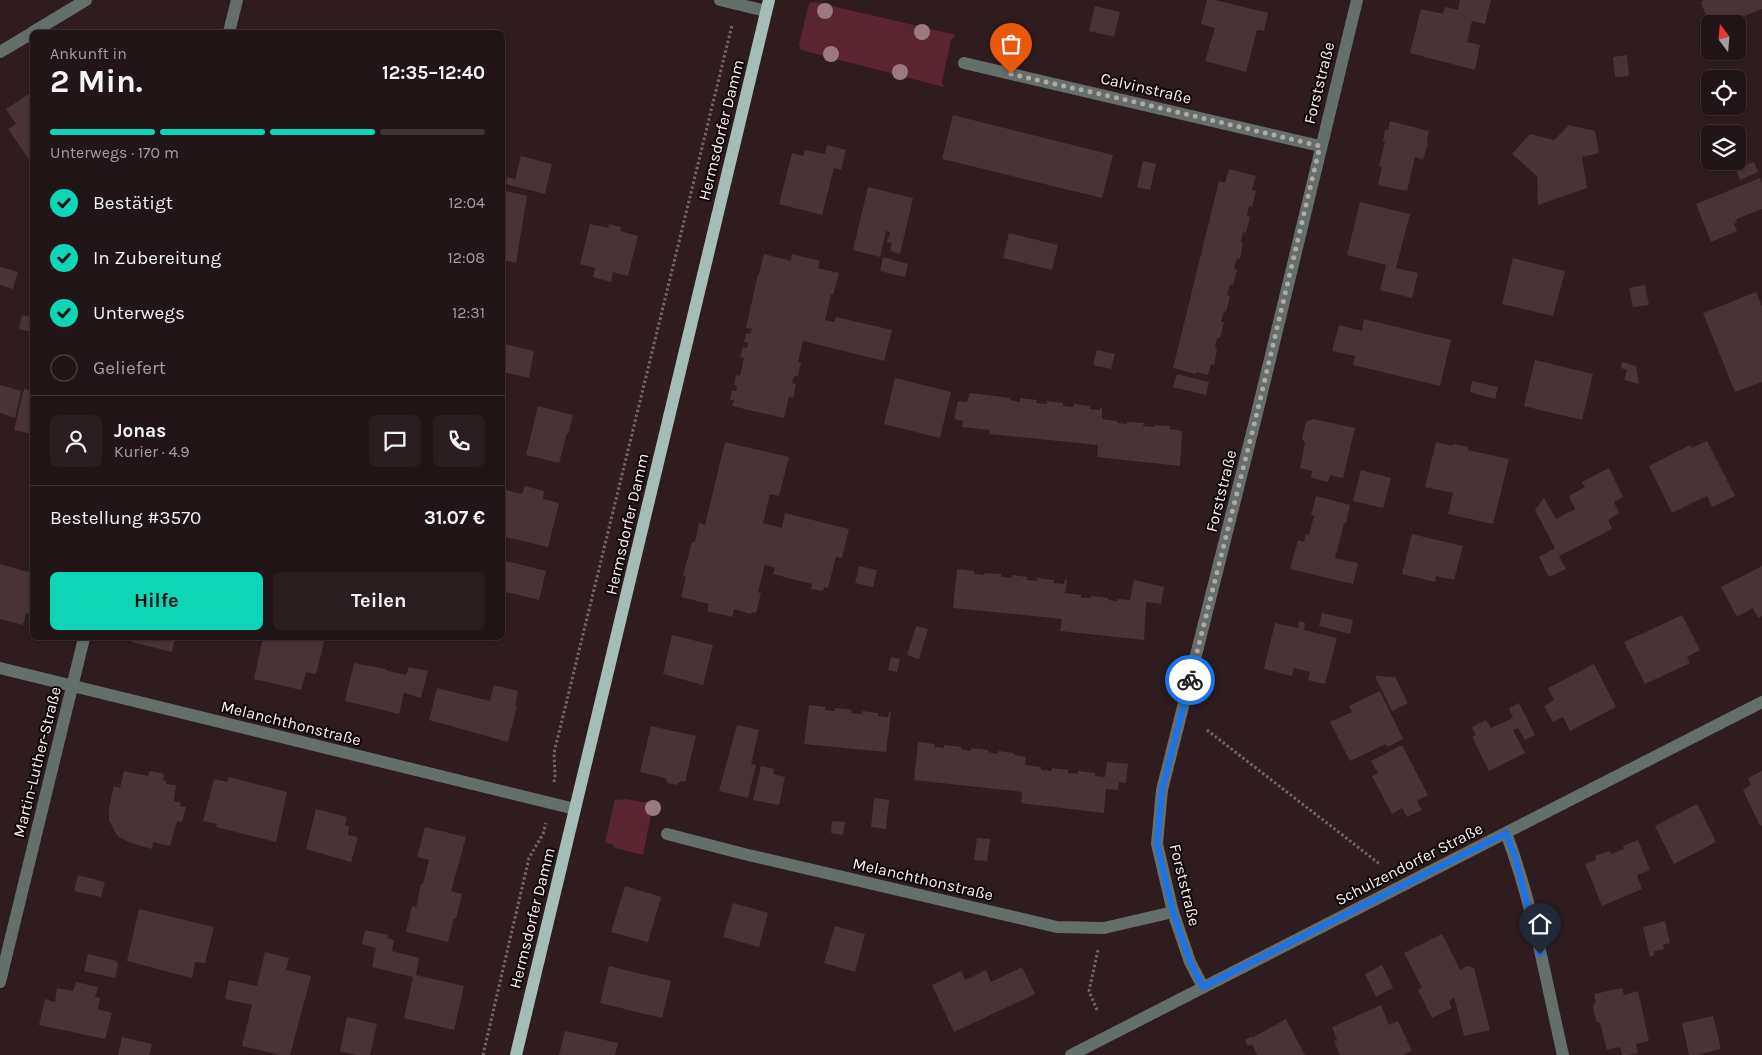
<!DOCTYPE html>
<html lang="de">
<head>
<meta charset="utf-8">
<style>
  body { margin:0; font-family:Karla,sans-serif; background:#2a1e20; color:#f1f3f6; height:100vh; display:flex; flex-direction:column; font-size:19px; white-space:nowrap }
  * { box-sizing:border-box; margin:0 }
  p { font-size:16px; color:#a29fa1 }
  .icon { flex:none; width:28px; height:28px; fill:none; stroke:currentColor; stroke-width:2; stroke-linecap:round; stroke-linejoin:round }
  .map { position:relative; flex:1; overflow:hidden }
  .side { position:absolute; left:30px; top:30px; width:475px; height:610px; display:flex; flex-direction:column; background:#221517; border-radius:8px; box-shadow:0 1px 4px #0004,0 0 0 1px #3f3436 }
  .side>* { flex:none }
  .needle { width:32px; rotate:344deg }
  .controls { position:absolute; left:1701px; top:15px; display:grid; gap:10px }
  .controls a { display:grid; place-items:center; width:45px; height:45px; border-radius:8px; background:#221517; box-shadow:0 1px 4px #0004,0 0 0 1px #3f3436; font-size:25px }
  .pin { position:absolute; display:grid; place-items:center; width:42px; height:42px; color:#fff; margin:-51px -21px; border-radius:50% 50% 50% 0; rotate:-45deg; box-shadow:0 0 5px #0007 }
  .pin .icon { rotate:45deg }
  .courier { position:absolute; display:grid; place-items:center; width:50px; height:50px; margin:-25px; border:4px solid #1a73e8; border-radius:50%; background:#fff; color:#222; box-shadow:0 1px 6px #0007 }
  .overview em { font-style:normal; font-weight:700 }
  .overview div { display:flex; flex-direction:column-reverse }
  .overview { display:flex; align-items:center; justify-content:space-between; height:85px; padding:0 20px }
  h1 { font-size:32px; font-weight:700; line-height:38px }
  .bar { display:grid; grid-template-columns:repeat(4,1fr); gap:8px 5px; align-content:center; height:60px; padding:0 20px }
  .bar i { height:6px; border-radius:4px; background:#3f3436 }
  .bar .selected { background:#0dd5b5 }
  .bar p { grid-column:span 4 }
  .line { display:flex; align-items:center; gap:12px; padding:0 20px; border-top:1px solid #3f3436 }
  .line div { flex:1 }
  .round { display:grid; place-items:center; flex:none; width:52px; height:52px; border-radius:8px; background:#2a1e20 }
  ol { padding:0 20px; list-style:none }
  li { display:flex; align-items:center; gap:15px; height:55px }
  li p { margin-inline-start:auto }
  li .icon { padding:5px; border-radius:50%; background:#0dd5b5; color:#111; stroke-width:4 }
  li:last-child { color:#a29fa1 }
  li i { width:28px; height:28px; border:2px solid #3f3436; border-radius:50% }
  .button { display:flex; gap:10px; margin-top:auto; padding:10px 20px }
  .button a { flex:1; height:58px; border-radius:8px; background:#0dd5b5; color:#111; font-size:20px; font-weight:700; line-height:58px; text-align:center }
  .button a+a { background:#2a1e20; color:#f1f3f6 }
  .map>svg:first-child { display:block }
  .green { fill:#5b2431 }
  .building { fill:#483438 }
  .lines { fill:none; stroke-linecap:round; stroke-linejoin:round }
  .path { stroke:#746467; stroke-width:3; stroke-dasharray:2.5 2.5; stroke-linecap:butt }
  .minor { stroke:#646e6b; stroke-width:12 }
  .major { stroke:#a6bcb6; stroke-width:12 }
  .tree { fill:#9a7a7f }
  .done { stroke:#b5a6a8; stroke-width:5; stroke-dasharray:0 9 }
  .route { stroke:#1a73e8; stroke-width:6 }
  .labels { text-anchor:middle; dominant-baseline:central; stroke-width:4; stroke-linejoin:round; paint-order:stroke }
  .street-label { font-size:16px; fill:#fdf0f2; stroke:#10090a }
</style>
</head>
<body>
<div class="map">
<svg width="1762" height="1055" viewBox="0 0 1762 1055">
  <rect width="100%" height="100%" fill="#2e1c1f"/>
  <g class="green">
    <polygon points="815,2 956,35 951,40 942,82 944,87 801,50 799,45 808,7 810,3"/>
    <polygon points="615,799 621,800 626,799 653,804 643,855 615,848 612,844 605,843"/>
  </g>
  <g class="building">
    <polygon points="1207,0 1215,0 1268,13 1264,31 1257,30 1246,72 1205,61 1215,28 1201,24"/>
    <polygon points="1460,0 1491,0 1485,24 1472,21 1467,42 1480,45 1475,70 1410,53 1421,9 1443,14 1445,7 1458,10"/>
    <polygon points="1704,0 1762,0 1762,9 1725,24 1709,24 1701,2"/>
    <polygon points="1095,6 1120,12 1114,37 1089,31"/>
    <polygon points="1627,55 1629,76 1615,77 1613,57"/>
    <polygon points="1736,72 1744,91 1738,93 1738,79 1719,79"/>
    <polygon points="32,92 32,141 27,144 32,143 32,159 30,161 8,129 16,124 6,109"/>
    <polygon points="953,115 1113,155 1102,198 942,159"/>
    <polygon points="1390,121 1429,131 1427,142 1428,144 1423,160 1415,157 1407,191 1378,185 1382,167 1379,166 1385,142 1383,142 1385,129 1388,130"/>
    <polygon points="1569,125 1595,131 1599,153 1582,157 1587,188 1538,205 1537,176 1512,154 1530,134 1554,140"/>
    <polygon points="827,145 846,150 841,170 834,168 822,215 779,204 792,153 803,156 805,150 825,154"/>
    <polygon points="521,156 552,164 545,194 506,184 507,177 515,179"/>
    <polygon points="1143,161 1156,164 1150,190 1137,187"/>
    <polygon points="1754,162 1758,172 1740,180 1736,169"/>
    <polygon points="1229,169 1256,176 1252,190 1256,191 1252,207 1249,206 1247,216 1250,217 1246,233 1243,232 1241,242 1243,243 1240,259 1237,258 1234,268 1237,270 1233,285 1230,285 1227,295 1230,296 1226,312 1224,311 1221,322 1224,322 1220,338 1217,338 1215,348 1217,349 1214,365 1211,364 1208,375 1196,372 1196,374 1173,368 1219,181 1225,183"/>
    <polygon points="1760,178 1762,183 1762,209 1736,219 1737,222 1734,224 1737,231 1711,242 1696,204"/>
    <polygon points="868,187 913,198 900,254 890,251 892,243 887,242 890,232 886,231 880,257 853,250"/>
    <polygon points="502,190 527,196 516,263 502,260"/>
    <polygon points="1360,202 1410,214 1396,268 1418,273 1412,298 1380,290 1386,265 1347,255"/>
    <polygon points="590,224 608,228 609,224 621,227 620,231 638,236 628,276 613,272 611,282 593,277 595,268 580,264"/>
    <polygon points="1009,233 1058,245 1052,270 1003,258"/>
    <polygon points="764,254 791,261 792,254 820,261 818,268 839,273 833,295 831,294 825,320 834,322 836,317 892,330 884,361 803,341 798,362 801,363 798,376 794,376 792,383 796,384 793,398 789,397 784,418 732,406 734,400 730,400 732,390 736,391 737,386 734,385 736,375 740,376 744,358 740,357 743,347 747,348 748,343 744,342 746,333 750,334 752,329 746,328 758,274 759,274"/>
    <polygon points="883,257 908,264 905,277 880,271"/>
    <polygon points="1513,258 1565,271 1553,316 1502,304"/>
    <polygon points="0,267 18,272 13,289 0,285"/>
    <polygon points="1645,285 1649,305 1633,307 1629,288"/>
    <polygon points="1756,292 1762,306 1762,382 1735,392 1703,313"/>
    <polygon points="22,315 32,317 32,332 19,329"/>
    <polygon points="1364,319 1451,340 1440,386 1353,365 1355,356 1332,351 1339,325 1362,331"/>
    <polygon points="505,344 534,351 529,378 502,372 502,357"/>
    <polygon points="1097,350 1115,354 1111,369 1093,365"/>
    <polygon points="1535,360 1593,374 1582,420 1524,406"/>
    <polygon points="1622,362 1636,366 1639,384 1624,380 1627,370 1621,368"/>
    <polygon points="1177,374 1209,382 1206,395 1173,387"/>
    <polygon points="895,378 951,392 940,438 884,424"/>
    <polygon points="1472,381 1498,387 1495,399 1470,392"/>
    <polygon points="0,385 21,391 15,418 0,413"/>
    <polygon points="24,389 32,391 32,434 14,430"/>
    <polygon points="970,393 1010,398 1010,400 1020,402 1020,398 1037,400 1036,403 1047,404 1047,401 1063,403 1063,406 1073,407 1074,404 1090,406 1090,409 1100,410 1100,407 1102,408 1102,419 1117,421 1117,423 1127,424 1127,422 1144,423 1143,426 1154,427 1154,425 1170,426 1170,429 1182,431 1180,466 1097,457 1098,445 989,434 990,430 962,427 963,421 954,419 958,401 967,402"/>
    <polygon points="538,406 573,415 568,434 567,433 559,463 526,455"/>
    <polygon points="1313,419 1355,428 1343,478 1330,475 1328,482 1311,478 1312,471 1300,468 1305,443 1302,439 1306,422"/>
    <polygon points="1707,441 1735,496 1712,507 1707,496 1672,513 1649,466 1690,445 1692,448"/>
    <polygon points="725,442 789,457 779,496 770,494 763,523 782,528 785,513 849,529 842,558 836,557 828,588 824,587 823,591 811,589 812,584 773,574 775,568 765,565 758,592 761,593 756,613 751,612 751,614 734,609 732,617 707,611 709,604 681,597 686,577 683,576 692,542 695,542 699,523 705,525"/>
    <polygon points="1436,442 1452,446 1453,444 1468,447 1468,450 1509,459 1493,524 1448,514 1453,493 1425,487"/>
    <polygon points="1609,468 1623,497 1614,502 1619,513 1608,520 1612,529 1559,556 1566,569 1549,577 1539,557 1555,548 1535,510 1544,498 1556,519 1575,509 1569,496 1585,487 1582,482"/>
    <polygon points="1361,470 1391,478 1383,508 1353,501"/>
    <polygon points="525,486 544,491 543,499 559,503 548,547 502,536 502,489 522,494"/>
    <polygon points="1316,496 1350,505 1346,523 1344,523 1335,558 1358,563 1353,584 1290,569 1298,540 1304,542 1306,534 1309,535 1314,516 1311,515"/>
    <polygon points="1412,534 1463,546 1454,580 1436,576 1435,582 1402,574"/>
    <polygon points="506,561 546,571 539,600 502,591 502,575"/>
    <polygon points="0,564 32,573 32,610 31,615 26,613 23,625 0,619"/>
    <polygon points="859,566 877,570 873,587 855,583"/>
    <polygon points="1762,566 1762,616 1758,618 1753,608 1737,617 1721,587"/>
    <polygon points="957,569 974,571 974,574 984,575 984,573 1001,574 1001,577 1011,578 1012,575 1027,577 1027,580 1037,581 1037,578 1054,580 1054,583 1064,584 1065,580 1067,580 1065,593 1081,595 1081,598 1091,598 1091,596 1108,598 1108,600 1117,601 1118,599 1130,600 1134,580 1164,587 1161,604 1146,602 1144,640 1060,631 1062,619 953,608"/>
    <polygon points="1322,613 1353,620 1350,634 1319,626"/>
    <polygon points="1682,615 1700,650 1687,657 1690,663 1645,684 1624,642"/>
    <polygon points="1299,621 1305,623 1304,630 1337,638 1325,684 1308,680 1310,672 1294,668 1292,676 1264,669 1275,623 1298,628"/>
    <polygon points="916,626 928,629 919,659 907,655"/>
    <polygon points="672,635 713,645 703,685 663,674"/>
    <polygon points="133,638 175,638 172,652 132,642"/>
    <polygon points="263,638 325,638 316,674 306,672 301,690 254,679"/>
    <polygon points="891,657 900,659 897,672 888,670"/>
    <polygon points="354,663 386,669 385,670 406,675 409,667 428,671 421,698 404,693 399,714 345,701"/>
    <polygon points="1594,664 1616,707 1570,731 1563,717 1553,722 1544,706 1554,700 1548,688"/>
    <polygon points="1375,676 1395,677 1408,703 1392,711"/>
    <polygon points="494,685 518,691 515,706 517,706 508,742 429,720 437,688 490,701"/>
    <polygon points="1380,691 1403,739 1387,747 1386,744 1350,761 1330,722 1352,712 1349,706"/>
    <polygon points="1519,703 1535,735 1525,740 1518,728 1513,730 1525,753 1489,771 1472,737 1476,735 1472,727 1486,720 1491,728 1513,718 1509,708"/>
    <polygon points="809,705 825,707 825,710 835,711 835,708 852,710 851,713 862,714 862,711 878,713 878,716 888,717 889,712 891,712 886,752 804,744"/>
    <polygon points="737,725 759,730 751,764 756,765 748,798 719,791"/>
    <polygon points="651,726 696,736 685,782 681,781 676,785 668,783 665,778 640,772"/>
    <polygon points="918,742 935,744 934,747 944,748 944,745 961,747 961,749 971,751 971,748 988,750 988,752 998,754 998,751 1014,753 1014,755 1026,757 1025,765 1041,767 1041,770 1051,771 1052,768 1068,770 1068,773 1078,774 1078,771 1095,773 1095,776 1105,777 1107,762 1128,764 1126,783 1119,782 1118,790 1106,789 1104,813 1021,803 1022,792 914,780"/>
    <polygon points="1402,745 1428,795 1417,801 1422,810 1407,817 1402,808 1392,814 1372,776 1378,773 1371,761"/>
    <polygon points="761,766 774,769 773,774 785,777 779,805 753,800"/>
    <polygon points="124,771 148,776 150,771 164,774 163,780 166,781 166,784 176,785 174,801 181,803 180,806 186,807 182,822 177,821 170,846 153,842 152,849 131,843 119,837 115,832 109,820 109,807 114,786 120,788"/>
    <polygon points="1762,771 1762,825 1760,826 1743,790 1751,785 1748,778"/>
    <polygon points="229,777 287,792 276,842 216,827 217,824 203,821 214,779 227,782"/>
    <polygon points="874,798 889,800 886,829 871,827"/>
    <polygon points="1697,804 1716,842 1674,864 1655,826"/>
    <polygon points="316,809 347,817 345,825 349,827 348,835 358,837 351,862 306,849"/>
    <polygon points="832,821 845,822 843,835 831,833"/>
    <polygon points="425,827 466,837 451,891 462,894 456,919 454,918 448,942 406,932 412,906 416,908 421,884 423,884 429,860 417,857"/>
    <polygon points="977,838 990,839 987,861 974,860"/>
    <polygon points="1638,840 1650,870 1637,875 1642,889 1602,906 1585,864 1596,860 1595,856 1609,851 1611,854 1624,849 1623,846"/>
    <polygon points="78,875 105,882 101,897 74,891"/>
    <polygon points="625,886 661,897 648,942 611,932"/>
    <polygon points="733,903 768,913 759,947 723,937"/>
    <polygon points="139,909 214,927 205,963 195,962 192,978 127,961"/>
    <polygon points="1665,921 1670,943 1663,945 1664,949 1654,951 1654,955 1650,957 1643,927"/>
    <polygon points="835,926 865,934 855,972 824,963"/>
    <polygon points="365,930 388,935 387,938 394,940 392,951 419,958 416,975 464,986 454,1030 404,1018 413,977 372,967 376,948 362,944"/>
    <polygon points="1442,934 1460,970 1467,966 1474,968 1490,1030 1464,1036 1454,997 1449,1002 1452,1008 1432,1018 1418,990 1422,988 1404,953"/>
    <polygon points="265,952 289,958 286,970 311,976 290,1055 280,1055 242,1046 252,1005 225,999 229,980 257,986"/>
    <polygon points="88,954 117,961 116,963 118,964 115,978 84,971"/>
    <polygon points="1382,965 1393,988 1376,997 1365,974"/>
    <polygon points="609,966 671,981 662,1018 600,1003"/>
    <polygon points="1022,967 1035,994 954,1032 932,985 961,971 965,980 986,970 991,982"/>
    <polygon points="76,982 98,987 95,997 100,998 98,1009 112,1013 105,1039 39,1025 45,999 55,1002 57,988 73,991"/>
    <polygon points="1622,988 1624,995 1638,991 1649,1041 1636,1044 1638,1053 1627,1055 1622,1055 1620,1047 1607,1050 1600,1023 1596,1021 1593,1006 1596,1002 1594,994"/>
    <polygon points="1381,1005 1389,1025 1398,1021 1412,1051 1403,1055 1340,1055 1334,1041 1337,1040 1332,1027"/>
    <polygon points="1713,1016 1721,1049 1697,1055 1689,1055 1682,1023"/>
    <polygon points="347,1017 377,1024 370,1055 357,1055 340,1051"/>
    <polygon points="1286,1019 1305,1055 1257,1055 1252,1044 1248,1046 1245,1040 1252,1036 1252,1038"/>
    <polygon points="565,1031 618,1043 615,1055 559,1055"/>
    <polygon points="122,1037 152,1044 149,1055 118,1055"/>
  </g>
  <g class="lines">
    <g class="path">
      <polyline points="1207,730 1381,865"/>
      <polyline points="554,782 555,775 554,753 732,25"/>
      <polyline points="1097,1010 1089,991 1098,950"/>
      <polyline points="483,1055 529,858 543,834 546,823"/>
    </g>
    <g class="minor">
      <polyline points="720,0 766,11"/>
      <polyline points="33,32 86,0"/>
      <polyline points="229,32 237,0"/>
      <polyline points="0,52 32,33"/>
      <polyline points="964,63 1320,146"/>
      <polyline points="0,668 575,809"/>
      <path d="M1506,833C1533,904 1546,981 1563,1055"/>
      <polyline points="667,834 744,854 1057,927 1104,928 1173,912"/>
      <polyline points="0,982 84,638"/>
      <polyline points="1203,987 1190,962 1173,912 1157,844 1162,790 1256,417 1357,0"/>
      <polyline points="1071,1055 1762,702"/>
    </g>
    <polyline class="major" points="516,1055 769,0"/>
  </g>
  <g class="tree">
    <circle cx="825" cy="11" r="8"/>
    <circle cx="922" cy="32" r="8"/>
    <circle cx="831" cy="54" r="8"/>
    <circle cx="900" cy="72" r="8"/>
    <circle cx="653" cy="808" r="8"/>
  </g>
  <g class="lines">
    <polyline class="done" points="1011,74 1135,102 1320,146 1256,417 1190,680"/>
    <polyline class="route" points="1190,680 1162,790 1157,844 1173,912 1190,962 1203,987 1506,833 1515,857 1540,954"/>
  </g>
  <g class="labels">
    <g class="street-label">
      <text transform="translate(1319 83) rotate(-76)">Forststraße</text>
      <text transform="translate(1146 88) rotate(13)">Calvinstraße</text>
      <text transform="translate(721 130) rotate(-76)">Hermsdorfer Damm</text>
      <text transform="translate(1221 491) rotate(-76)">Forststraße</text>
      <text transform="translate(627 524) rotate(-77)">Hermsdorfer Damm</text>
      <text transform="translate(291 723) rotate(14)">Melanchthonstraße</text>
      <text transform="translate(37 762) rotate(-76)">Martin-Luther-Straße</text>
      <text transform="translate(1409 864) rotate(-27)">Schulzendorfer Straße</text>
      <text transform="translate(923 879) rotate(13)">Melanchthonstraße</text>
      <text transform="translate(1185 885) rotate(76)">Forststraße</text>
      <text transform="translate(532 918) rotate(-76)">Hermsdorfer Damm</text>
    </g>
  </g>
</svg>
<div class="controls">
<a><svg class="needle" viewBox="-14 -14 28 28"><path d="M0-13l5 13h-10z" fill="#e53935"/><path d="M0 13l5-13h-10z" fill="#a29fa1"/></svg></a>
<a><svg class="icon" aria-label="locate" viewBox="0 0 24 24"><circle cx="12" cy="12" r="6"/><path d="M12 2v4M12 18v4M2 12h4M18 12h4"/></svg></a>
<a><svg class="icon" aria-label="layers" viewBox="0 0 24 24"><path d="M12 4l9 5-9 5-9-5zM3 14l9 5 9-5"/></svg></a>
</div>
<div class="pin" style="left:1011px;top:74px;background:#ea580c"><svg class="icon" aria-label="bag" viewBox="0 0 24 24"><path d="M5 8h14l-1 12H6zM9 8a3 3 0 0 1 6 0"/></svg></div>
<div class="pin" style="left:1540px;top:954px;background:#1f2937"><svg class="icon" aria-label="home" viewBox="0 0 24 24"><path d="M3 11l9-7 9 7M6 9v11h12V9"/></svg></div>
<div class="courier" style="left:1190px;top:680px"><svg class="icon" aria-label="bike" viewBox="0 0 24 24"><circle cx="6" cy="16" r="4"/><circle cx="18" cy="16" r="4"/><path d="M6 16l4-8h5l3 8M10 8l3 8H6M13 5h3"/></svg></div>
<section class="side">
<div class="overview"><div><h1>2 Min.</h1><p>Ankunft in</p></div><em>12:35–12:40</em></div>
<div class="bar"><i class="selected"></i><i class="selected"></i><i class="selected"></i><i></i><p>Unterwegs · 170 m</p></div>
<ol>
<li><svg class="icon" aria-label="check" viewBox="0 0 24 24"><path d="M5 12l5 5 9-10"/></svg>Bestätigt<p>12:04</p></li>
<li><svg class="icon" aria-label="check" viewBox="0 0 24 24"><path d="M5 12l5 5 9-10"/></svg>In Zubereitung<p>12:08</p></li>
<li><svg class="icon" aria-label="check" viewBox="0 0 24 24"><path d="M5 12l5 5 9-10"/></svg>Unterwegs<p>12:31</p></li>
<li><i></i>Geliefert</li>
</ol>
<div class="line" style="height:90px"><a class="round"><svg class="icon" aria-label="person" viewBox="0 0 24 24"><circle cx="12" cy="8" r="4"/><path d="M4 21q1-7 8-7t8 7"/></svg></a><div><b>Jonas</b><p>Kurier · 4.9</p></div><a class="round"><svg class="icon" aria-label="chat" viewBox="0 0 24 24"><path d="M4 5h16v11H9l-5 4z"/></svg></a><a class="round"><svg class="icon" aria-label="phone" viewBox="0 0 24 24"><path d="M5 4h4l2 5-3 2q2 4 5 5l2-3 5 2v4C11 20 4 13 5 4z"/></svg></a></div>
<div class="line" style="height:65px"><div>Bestellung #3570</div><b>31.07 €</b></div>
<div class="button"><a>Hilfe</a><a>Teilen</a></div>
</section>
</div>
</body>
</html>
